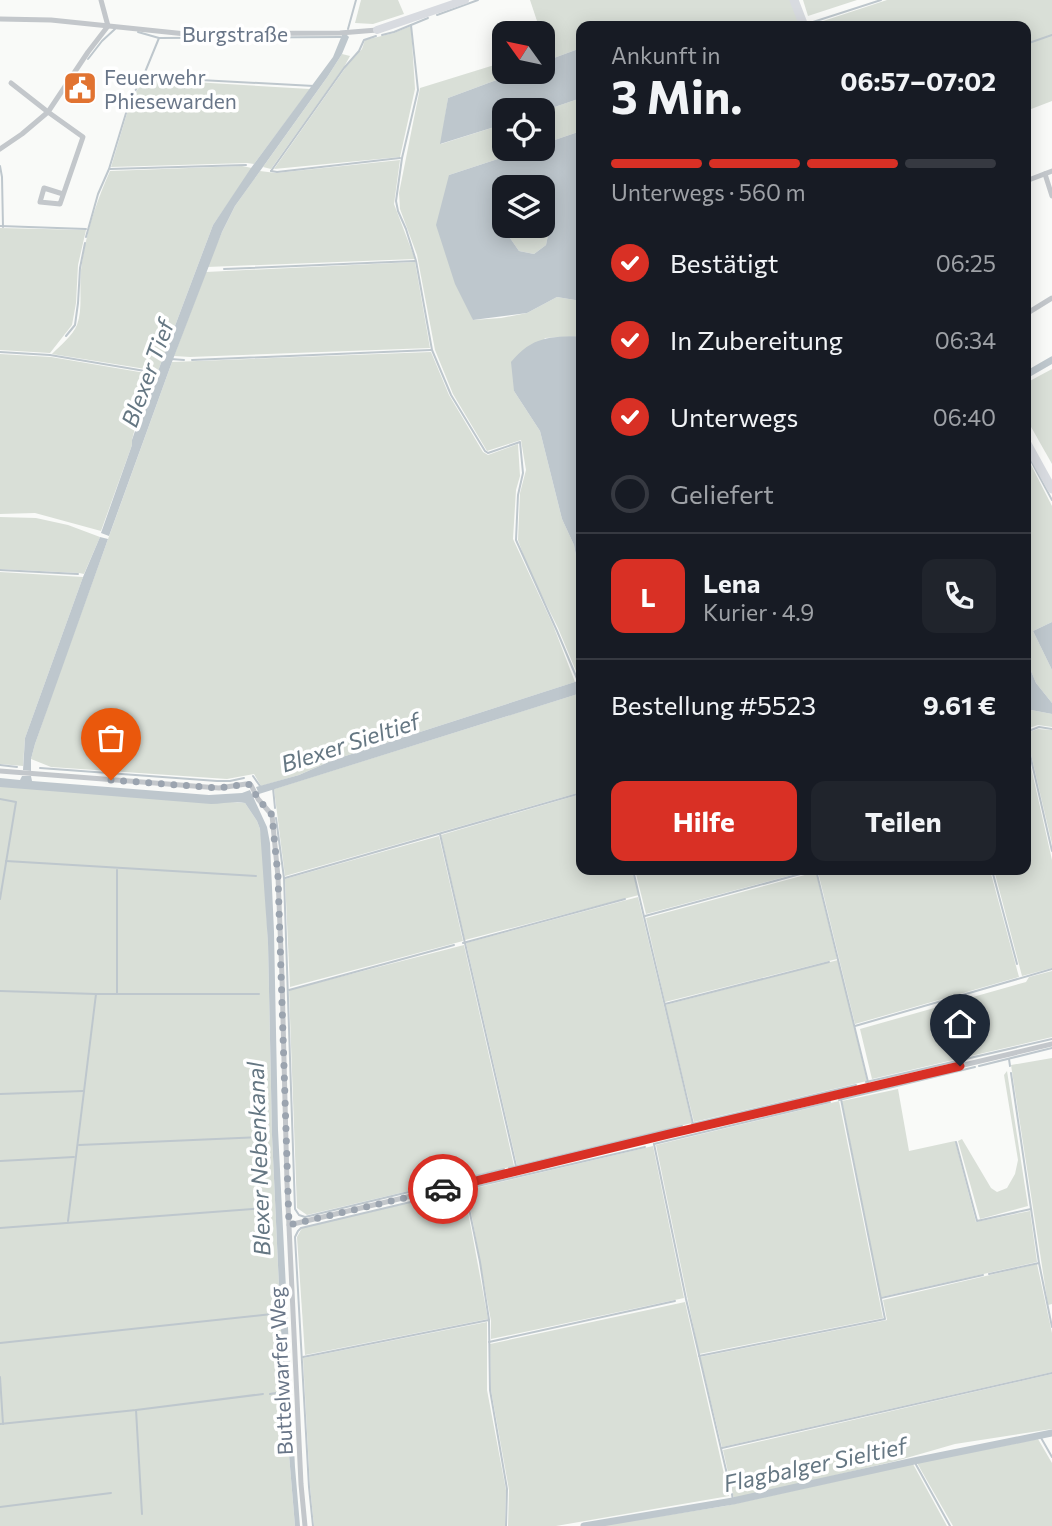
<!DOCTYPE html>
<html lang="de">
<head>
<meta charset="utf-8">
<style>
  body { margin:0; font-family:Commissioner,sans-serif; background:#20242c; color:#f1f3f6; height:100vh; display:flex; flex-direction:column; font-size:26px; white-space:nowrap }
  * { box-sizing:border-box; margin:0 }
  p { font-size:23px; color:#9ea1a6 }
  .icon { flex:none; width:38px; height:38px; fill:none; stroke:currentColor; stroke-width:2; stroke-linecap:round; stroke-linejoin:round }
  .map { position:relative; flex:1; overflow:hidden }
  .panel { position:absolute; left:576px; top:21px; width:455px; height:854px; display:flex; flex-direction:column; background:#171b24; border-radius:14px; box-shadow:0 4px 18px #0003 }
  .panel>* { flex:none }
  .needle { width:46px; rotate:303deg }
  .tools { position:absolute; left:492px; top:21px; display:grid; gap:14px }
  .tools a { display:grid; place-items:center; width:63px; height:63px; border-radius:14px; background:#171b24; box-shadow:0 4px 18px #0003; font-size:35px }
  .pin { position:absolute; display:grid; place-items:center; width:60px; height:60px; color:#fff; margin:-72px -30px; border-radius:50% 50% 50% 0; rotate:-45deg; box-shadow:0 0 7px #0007 }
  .pin .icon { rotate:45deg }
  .courier { position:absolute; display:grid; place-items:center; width:70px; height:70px; margin:-35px; border:5px solid #d93025; border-radius:50%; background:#fff; color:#222; box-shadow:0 2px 9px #0007 }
  .overview em { font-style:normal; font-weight:700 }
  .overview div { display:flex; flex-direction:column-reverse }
  .overview { display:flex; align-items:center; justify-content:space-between; height:119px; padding:0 35px }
  h1 { font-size:46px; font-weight:700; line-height:52px }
  .bar { display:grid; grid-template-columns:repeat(4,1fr); gap:10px 7px; align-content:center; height:84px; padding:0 35px }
  .bar i { height:9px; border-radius:5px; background:#363941 }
  .bar .selected { background:#d93025 }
  .bar p { grid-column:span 4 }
  .line { display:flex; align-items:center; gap:18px; padding:0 35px; border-top:2px solid #363941 }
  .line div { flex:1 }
  .round { display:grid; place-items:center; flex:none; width:74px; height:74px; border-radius:14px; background:#20242c }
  ol { padding:0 35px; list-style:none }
  li { display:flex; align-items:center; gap:21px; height:77px }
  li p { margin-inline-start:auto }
  li .icon { padding:7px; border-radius:50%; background:#d93025; color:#fff; stroke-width:4 }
  li:last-child { color:#9ea1a6 }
  li i { width:38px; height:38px; border:4px solid #363941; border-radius:50% }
  .primary-button { display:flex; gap:14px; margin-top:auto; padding:14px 35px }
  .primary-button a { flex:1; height:80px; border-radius:14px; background:#d93025; color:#fff; font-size:28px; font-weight:700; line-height:80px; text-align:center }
  .primary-button a+a { background:#20242c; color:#f1f3f6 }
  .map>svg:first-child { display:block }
  .green { fill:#d9dfd7 }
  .water { fill:#bec7cd; fill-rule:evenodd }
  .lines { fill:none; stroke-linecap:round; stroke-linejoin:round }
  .stream { stroke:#bec7cd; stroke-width:2 }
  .canal { stroke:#bec7cd; stroke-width:7 }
  .street { stroke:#c3c7cb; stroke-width:5 }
  .secondary { stroke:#d8dbe0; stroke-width:8 }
  .primary { stroke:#d8dbe0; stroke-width:9 }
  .done { stroke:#9ba4af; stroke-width:7; stroke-dasharray:0 12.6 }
  .route { stroke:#d93025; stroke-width:9 }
  .labels { text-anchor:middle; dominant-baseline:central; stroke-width:7; stroke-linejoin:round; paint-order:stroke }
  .street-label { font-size:21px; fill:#697688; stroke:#fff }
  .poi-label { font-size:21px; fill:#697688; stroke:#fff; text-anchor:start }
  .water-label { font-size:23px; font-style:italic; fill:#657783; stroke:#fff }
</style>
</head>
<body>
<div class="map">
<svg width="1052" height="1526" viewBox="0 0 1052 1526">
  <rect width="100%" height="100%" fill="#f9faf8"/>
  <g class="green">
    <polygon points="361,0 398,0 404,14 373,24 355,23"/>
    <polygon points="530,0 791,0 800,26 581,26 581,48 543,62 543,50 546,48"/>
    <polygon points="803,0 857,0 808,16"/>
    <polygon points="887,0 1052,0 1052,101 1026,111 1026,26 816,26 814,24"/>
    <polygon points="411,26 415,89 400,157 274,169 346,67 362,49 365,40 394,33"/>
    <polygon points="342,54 350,56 344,67 271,169 263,167 328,76"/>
    <polygon points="504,62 504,72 518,72 448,98 441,144 504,124 504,149 528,149 449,175 473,320 501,318 527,313 557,297 581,301 581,336 545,338 514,391 540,431 562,519 574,545 581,581 581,683 558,628 528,568 518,540 520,493 526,470 521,440 487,451 453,394 435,350 417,255 400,209 399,193 420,88"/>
    <polygon points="144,79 310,89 254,164 247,163 111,167 131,100"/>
    <polygon points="581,98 581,131 543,144 543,111"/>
    <polygon points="400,160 394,204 415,259 207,267 222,232 235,206 260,171 276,173"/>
    <path d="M242,166L252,168L213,225L158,371L52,354C60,346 73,335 77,325C83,308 79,288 81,270C85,236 96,202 110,171Z"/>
    <polygon points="543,221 549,230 546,245 534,254 519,251 510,238 512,226 542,226"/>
    <polygon points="0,228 86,230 78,265 76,303 72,325 50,353 0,350"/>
    <polygon points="415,262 430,348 190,357 174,356 206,272"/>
    <polygon points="431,352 449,395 483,452 488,455 518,444 520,476 516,490 513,539 553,625 575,682 333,760 299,775 261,786 254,774 227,779 51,767 31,759 35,744 56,683 172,362"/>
    <polygon points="0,354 51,357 157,375 140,427 135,428 132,440 132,445 101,531 35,513 0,514"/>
    <polygon points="1052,369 1052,464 1026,418 1026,383"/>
    <polygon points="1026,455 1052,506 1052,622 1033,631 1052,670 1052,703 1036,683 1026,659"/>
    <polygon points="0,517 36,518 68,525 100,537 84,574 79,573 0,569"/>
    <polygon points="0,572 83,577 25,738 23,766 0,764"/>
    <polygon points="581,693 581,792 285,876 274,789"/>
    <polygon points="1026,709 1052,714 1052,727 1038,725 1026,729"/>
    <polygon points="1038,729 1052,730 1052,844 1026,733"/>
    <polygon points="1026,745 1052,860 1052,968 1022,976 994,870 1026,870"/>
    <polygon points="0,786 245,803 257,821 260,829 263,845 268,943 272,1135 284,1395 295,1526 0,1526"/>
    <polygon points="581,794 581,870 632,870 639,895 465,940 441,835"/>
    <polygon points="439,836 463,941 290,987 285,879"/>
    <polygon points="635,870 693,870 699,871 702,870 811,870 646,914"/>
    <polygon points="824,870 990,870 1019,977 855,1024 818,872"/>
    <polygon points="816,872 837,959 665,1002 646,918"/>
    <polygon points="638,897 692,1123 517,1165 466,943"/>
    <polygon points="464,945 514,1166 307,1215 297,1208 289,990"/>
    <polygon points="838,960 867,1081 694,1122 665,1005"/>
    <polygon points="1052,971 1052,1037 872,1079 860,1029 1026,982 1029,977"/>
    <polygon points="1052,1058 1052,1304 1048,1305 1011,1065"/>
    <polygon points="1007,1071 1028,1206 980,1219 958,1141 962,1139 991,1188 997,1192 1007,1188 1015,1174 1018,1160 1004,1075"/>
    <polygon points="898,1089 909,1151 955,1141 976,1222 1030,1211 1037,1262 881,1297 842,1101"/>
    <polygon points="839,1101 883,1318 699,1354 656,1145"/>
    <polygon points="653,1146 684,1298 491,1339 491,1321 467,1190"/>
    <polygon points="464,1190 488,1319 305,1355 297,1237 302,1228"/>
    <polygon points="1037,1264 1052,1333 1052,1372 722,1447 700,1357 887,1320 883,1300"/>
    <polygon points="685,1302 729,1496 556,1526 508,1526 509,1490 491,1390 490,1344"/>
    <polygon points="487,1322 487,1390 506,1490 505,1526 314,1526 310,1487 303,1358"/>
    <polygon points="1052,1374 1052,1429 955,1444 896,1461 734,1499 723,1450"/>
    <polygon points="1038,1439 1052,1463 1052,1526 953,1526 917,1463"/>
    <polygon points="913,1464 947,1526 599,1526 725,1506"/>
  </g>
  <g class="water">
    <polygon points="342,35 347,35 349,37 342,54 328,76 235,206 222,232 172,362 109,536 101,533 132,445 132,440 136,428 140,427 158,371 213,225 251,168 333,57"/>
    <polygon points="581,48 581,98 543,111 504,110 504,124 440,144 448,98 518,72 542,72 543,62"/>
    <path d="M581,131V301L557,297L527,313L473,320L455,284L436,225L449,175L528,149H542L543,144ZM504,187H542L543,221L549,230L546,245L534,254L519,251L510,238L512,226H504Z"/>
    <path d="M581,336V581L574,545L562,519L540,431L514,391L511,362C533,336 549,337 581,336Z"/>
    <polygon points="100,537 108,539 35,744 31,759 31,771 23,770 25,738 83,577"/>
    <polygon points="1052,622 1052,670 1033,631"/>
    <polygon points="1026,659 1036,683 1052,703 1052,714 1026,709"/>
    <polygon points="581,680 581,693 259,794 256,787 299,775 333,760"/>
    <path d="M22,776H31L32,781L209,795L242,793L250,790L267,827L270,843L274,932L278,1130L295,1467L300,1526H295L284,1395L272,1135L268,943L260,829L257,821L245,803C235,801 222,804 211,804L0,787V778L20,780Z"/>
  </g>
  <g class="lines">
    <g class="stream">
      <polyline points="437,15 478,0"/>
      <polyline points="411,25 418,90 402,158 396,201 398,211 406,229 416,261 432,350 451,395 485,451 488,453 520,442 523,473 518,495 516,540 557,631 578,681"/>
      <polyline points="814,26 813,22 881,0"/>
      <polyline points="348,29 356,0"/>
      <polyline points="138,32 159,38 341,37"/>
      <polyline points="382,35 394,32 428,18"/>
      <polyline points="1026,44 1052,35"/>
      <polyline points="88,59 102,41 115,29"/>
      <polyline points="144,77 314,86"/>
      <polyline points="0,166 2,177 3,227"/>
      <polyline points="110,169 246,165"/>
      <polyline points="271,171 344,68 359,51 364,40 376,36"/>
      <polyline points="271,171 277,172 400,158"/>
      <polyline points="0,226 86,229"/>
      <polyline points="86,237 98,194 109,169 130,100 143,77 159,38"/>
      <polyline points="224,269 415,261"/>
      <polyline points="66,336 75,325 78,303 80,268 85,243"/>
      <polyline points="0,352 50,355 151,372"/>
      <polyline points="171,359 184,360"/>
      <polyline points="192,360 431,350"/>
      <polyline points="1029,457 1052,500"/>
      <polyline points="0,570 78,574"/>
      <polyline points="1026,732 1039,727 1052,729"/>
      <polyline points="1026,737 1052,851"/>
      <polyline points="0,765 17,767"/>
      <polyline points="40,768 217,781 230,781 244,778"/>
      <polyline points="253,776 260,786"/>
      <polyline points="273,788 275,808"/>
      <polyline points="0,799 16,802 0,899"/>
      <polyline points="276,818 284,878 295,1209 299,1215 305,1217 504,1169"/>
      <polyline points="440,834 516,1166"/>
      <polyline points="6,861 256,876"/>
      <polyline points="117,870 117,994"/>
      <polyline points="633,870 693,1124"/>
      <polyline points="816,870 868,1082"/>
      <polyline points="992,870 1017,964"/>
      <polyline points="285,878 581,793"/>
      <polyline points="645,916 815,870"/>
      <polyline points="463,943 625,899"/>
      <polyline points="289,990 454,945"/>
      <polyline points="0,991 96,994 259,994"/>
      <polyline points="665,1004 829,962"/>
      <polyline points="855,1026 1052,969"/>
      <polyline points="1009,1059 1010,1066"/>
      <polyline points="979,1066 1052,1048"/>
      <polyline points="1011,1073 1039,1263 1052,1327"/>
      <polyline points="866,1082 1052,1039"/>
      <polyline points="0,1094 83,1091"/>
      <polyline points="839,1100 975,1067"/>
      <polyline points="692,1124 856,1085"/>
      <polyline points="956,1142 977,1221 1031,1209"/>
      <polyline points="654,1144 686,1299 730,1487"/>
      <polyline points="654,1144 830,1102"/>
      <polyline points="79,1145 263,1137"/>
      <polyline points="0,1161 74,1157"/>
      <polyline points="509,1168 682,1126"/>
      <polyline points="465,1189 480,1262 489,1320 490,1390 507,1489 506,1526"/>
      <polyline points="465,1189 645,1147"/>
      <polyline points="68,1221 96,994"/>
      <polyline points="0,1228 267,1208"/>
      <polyline points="989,1274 1039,1263"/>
      <polyline points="881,1298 983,1275"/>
      <polyline points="489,1342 675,1301"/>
      <polyline points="0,1343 272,1314"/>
      <polyline points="699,1356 885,1319 841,1099"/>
      <polyline points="303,1357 489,1320"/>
      <polyline points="0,1377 3,1424"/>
      <polyline points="270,1394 276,1393"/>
      <polyline points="136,1410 142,1514"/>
      <polyline points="0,1424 136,1410 263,1394"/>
      <polyline points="1040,1436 1052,1457"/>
      <polyline points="722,1448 1052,1373"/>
      <polyline points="914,1461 950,1526"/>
      <polyline points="732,1494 733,1501"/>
      <polyline points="0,1507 111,1493"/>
      <polyline points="313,1526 309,1487 295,1237 298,1231 301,1228 457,1191"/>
    </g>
    <g class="canal">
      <polyline points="1026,375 1052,360"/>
      <polyline points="584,1526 733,1501 914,1461 1052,1433"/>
    </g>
    <g class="street">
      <polyline points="101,0 108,26"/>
      <polyline points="0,19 51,20 186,34 340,33 377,30"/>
      <polyline points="11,83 48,112 83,137 60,204 40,202 44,188 63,194"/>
      <polyline points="0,149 22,134 48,112 88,52 108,26"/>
      <polyline points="1045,174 1052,196"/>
      <polyline points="1026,181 1052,171"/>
      <polyline points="1026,314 1052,298"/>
      <polyline points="0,771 219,788 246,784 251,785 258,799 272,815 278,877 282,978 287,1183 301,1484 305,1526"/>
      <polyline points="289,1225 1052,1044"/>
    </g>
    <polyline class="secondary" points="377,30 465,0"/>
    <g class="primary">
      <polyline points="794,0 804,26"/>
      <polyline points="1026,442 1052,489"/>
    </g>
  </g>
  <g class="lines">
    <polyline class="done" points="111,780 219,788 246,784 251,785 258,799 272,815 278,877 289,1225 443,1189"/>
    <polyline class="route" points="443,1189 669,1134 960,1066"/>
  </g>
  <defs>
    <g id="civic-square" transform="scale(1.75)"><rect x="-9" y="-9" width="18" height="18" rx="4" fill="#e17331" stroke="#fff"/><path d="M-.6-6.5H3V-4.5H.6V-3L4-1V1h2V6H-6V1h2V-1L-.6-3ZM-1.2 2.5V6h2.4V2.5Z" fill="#fff"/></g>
  </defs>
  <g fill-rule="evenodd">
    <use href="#civic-square" x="80" y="88"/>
  </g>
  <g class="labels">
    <g class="street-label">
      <text x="235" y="33">Burgstraße</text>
      <text transform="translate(280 1371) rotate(-93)">Buttelwarfer Weg</text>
    </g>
    <g class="poi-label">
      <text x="104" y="76">Feuerwehr<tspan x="104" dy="24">Phiesewarden</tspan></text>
    </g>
    <g class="water-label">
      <text transform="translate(147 373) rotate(-70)">Blexer Tief</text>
      <text transform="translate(350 742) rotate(-18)">Blexer Sieltief</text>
      <text transform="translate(258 1159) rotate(-92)">Blexer Nebenkanal</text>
      <text transform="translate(815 1464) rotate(-12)">Flagbalger Sieltief</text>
    </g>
  </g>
</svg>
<div class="tools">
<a><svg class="needle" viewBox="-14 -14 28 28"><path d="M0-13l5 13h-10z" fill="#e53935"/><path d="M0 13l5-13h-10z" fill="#9ea1a6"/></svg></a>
<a><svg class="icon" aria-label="locate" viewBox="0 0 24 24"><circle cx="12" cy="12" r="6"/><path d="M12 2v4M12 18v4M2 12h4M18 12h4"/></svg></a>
<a><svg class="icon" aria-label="layers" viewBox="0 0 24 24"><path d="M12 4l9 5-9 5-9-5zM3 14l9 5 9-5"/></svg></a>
</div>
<div class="pin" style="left:111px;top:780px;background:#ea580c"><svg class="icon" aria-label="bag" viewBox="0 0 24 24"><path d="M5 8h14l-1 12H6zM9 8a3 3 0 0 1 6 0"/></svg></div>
<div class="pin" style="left:960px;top:1066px;background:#1f2937"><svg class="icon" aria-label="home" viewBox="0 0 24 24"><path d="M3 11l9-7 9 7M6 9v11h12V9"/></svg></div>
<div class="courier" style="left:443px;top:1189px"><svg class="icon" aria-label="car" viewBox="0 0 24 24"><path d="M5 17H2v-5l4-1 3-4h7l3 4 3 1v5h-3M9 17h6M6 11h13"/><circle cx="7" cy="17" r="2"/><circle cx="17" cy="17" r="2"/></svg></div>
<section class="panel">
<div class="overview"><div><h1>3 Min.</h1><p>Ankunft in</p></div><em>06:57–07:02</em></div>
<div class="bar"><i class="selected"></i><i class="selected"></i><i class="selected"></i><i></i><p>Unterwegs · 560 m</p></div>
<ol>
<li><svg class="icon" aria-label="check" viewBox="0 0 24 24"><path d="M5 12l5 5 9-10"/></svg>Bestätigt<p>06:25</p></li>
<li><svg class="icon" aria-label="check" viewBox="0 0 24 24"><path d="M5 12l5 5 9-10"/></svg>In Zubereitung<p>06:34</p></li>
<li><svg class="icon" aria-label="check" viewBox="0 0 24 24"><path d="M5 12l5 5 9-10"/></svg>Unterwegs<p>06:40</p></li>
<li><i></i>Geliefert</li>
</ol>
<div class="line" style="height:126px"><b class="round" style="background:#d93025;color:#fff">L</b><div><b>Lena</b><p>Kurier · 4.9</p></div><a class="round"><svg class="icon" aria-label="phone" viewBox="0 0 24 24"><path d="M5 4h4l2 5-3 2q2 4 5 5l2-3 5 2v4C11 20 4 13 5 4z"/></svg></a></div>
<div class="line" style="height:91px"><div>Bestellung #5523</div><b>9.61 €</b></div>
<div class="primary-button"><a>Hilfe</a><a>Teilen</a></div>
</section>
</div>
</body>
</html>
